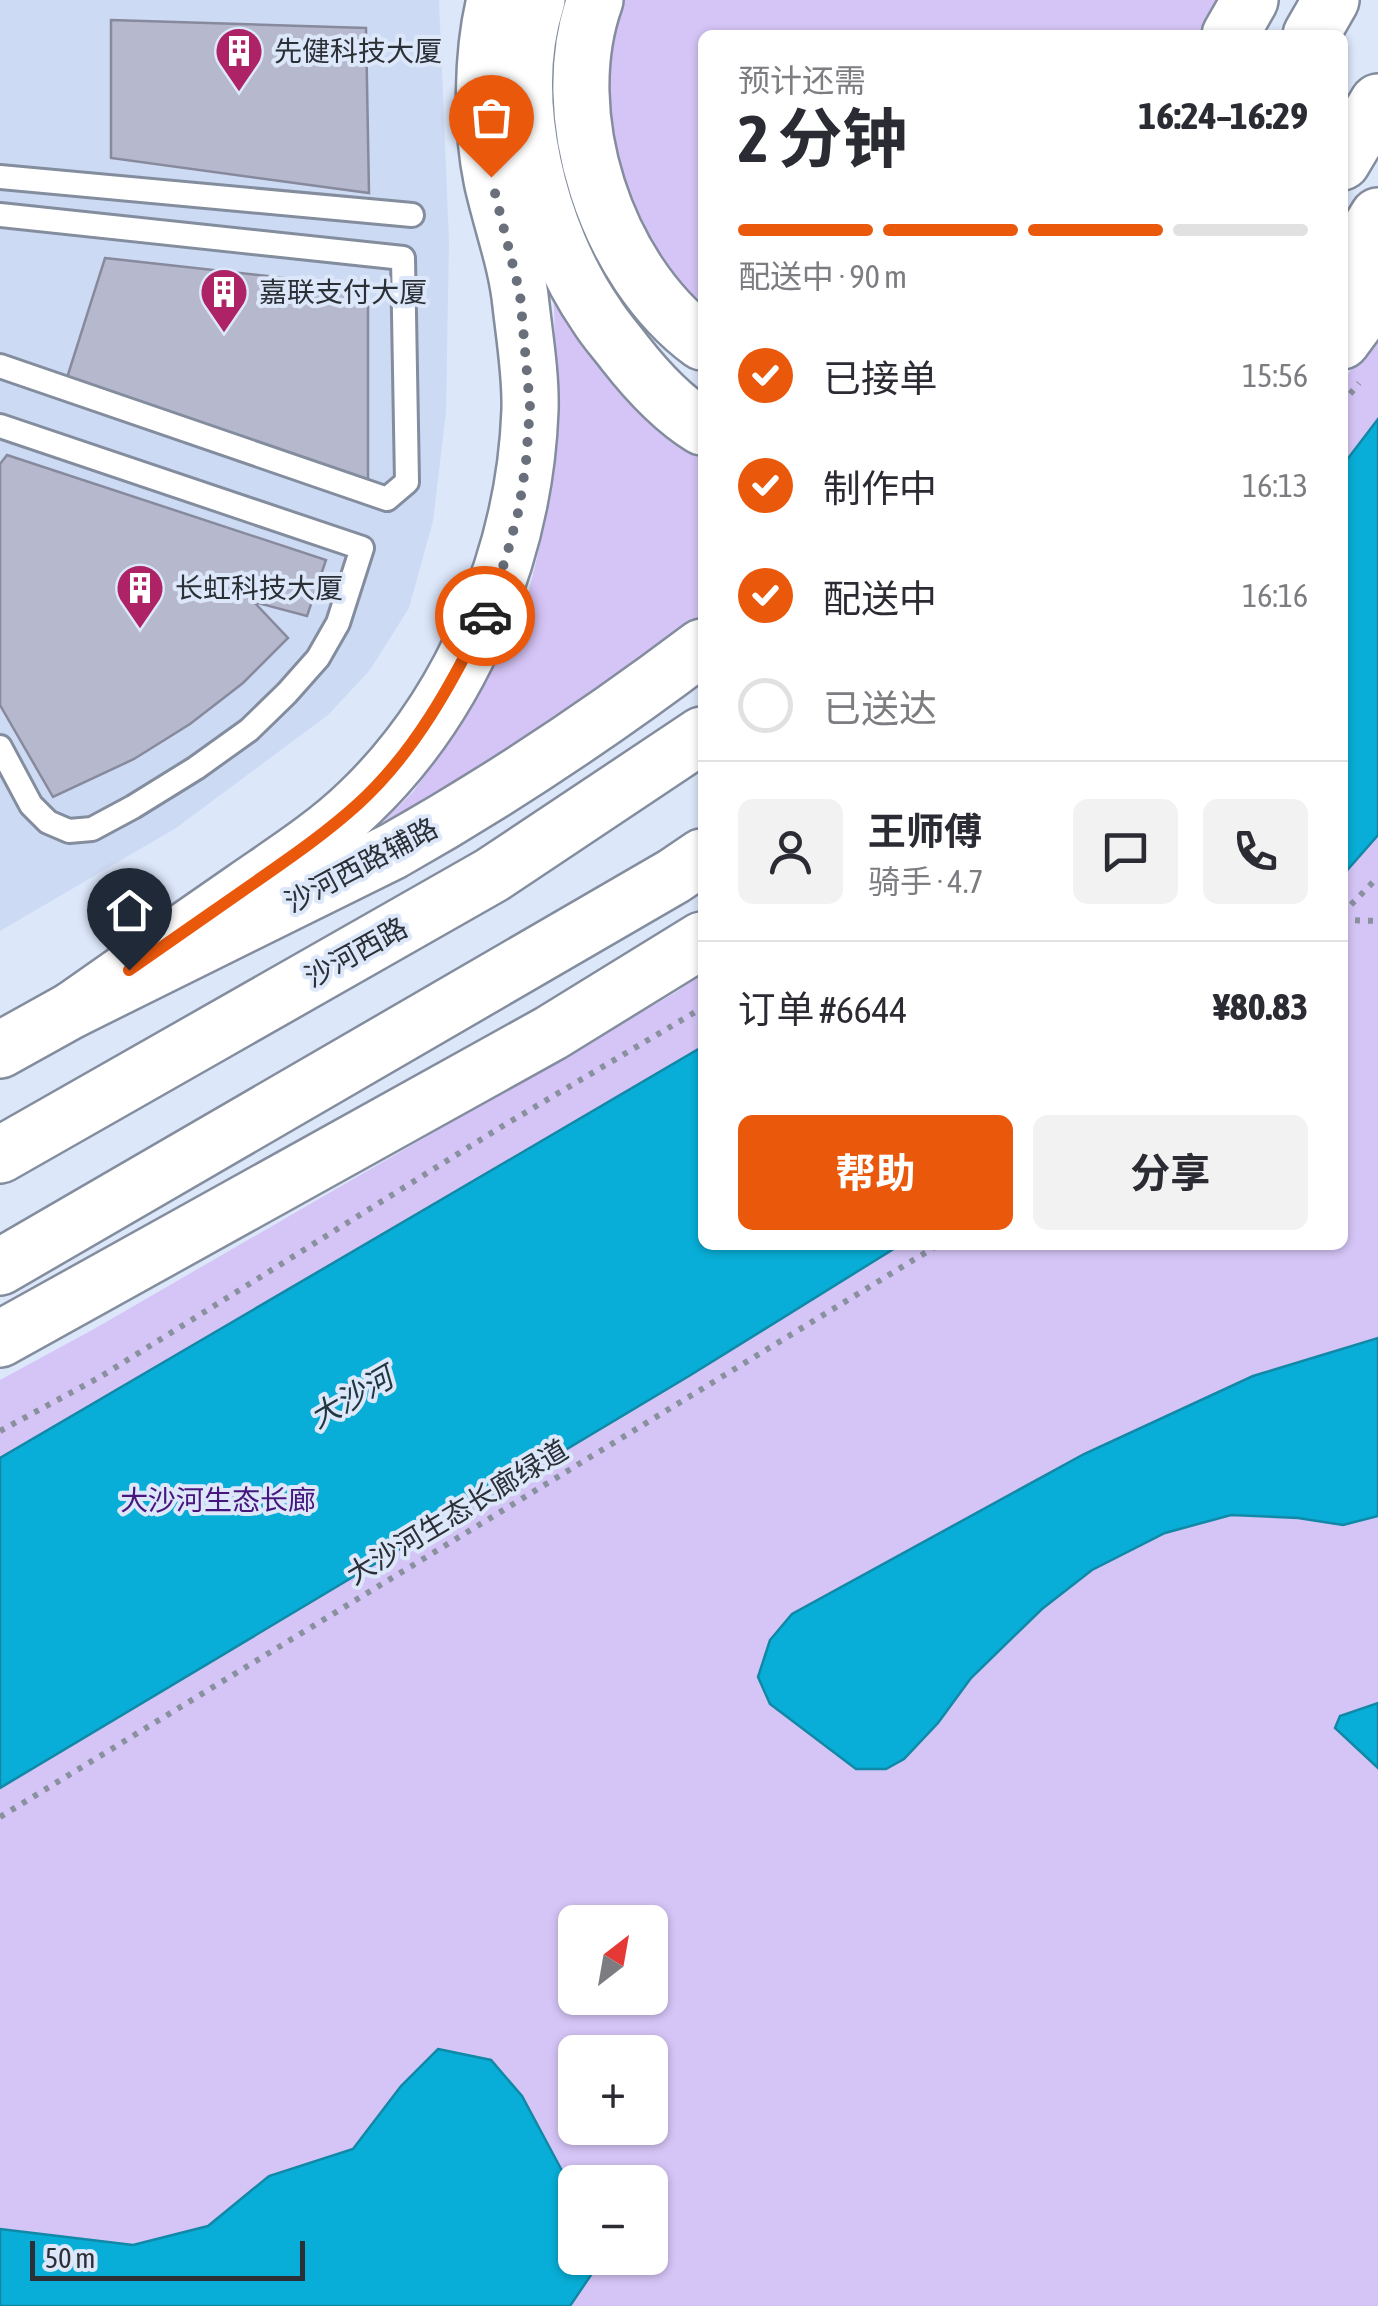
<!DOCTYPE html>
<html lang="zh">
<head>
<meta charset="utf-8">
<style>
  body { margin:0; font-family:"Asap Condensed","Noto Sans SC",sans-serif; background:#f2f2f3; color:#2b2b33; height:100vh; display:flex; flex-direction:column; font-size:38px; white-space:nowrap }
  * { box-sizing:border-box; margin:0 }
  p { font-size:32px; color:#7c7c81 }
  .icon { flex:none; width:55px; height:55px; fill:none; stroke:currentColor; stroke-width:2; stroke-linecap:round; stroke-linejoin:round }
  .map { position:relative; flex:1; overflow:hidden }
  .drawer { position:absolute; left:698px; top:30px; width:650px; height:1220px; display:flex; flex-direction:column; background:#fff; border-radius:15px; box-shadow:0 2px 8px #0004 }
  .drawer>* { flex:none }
  .needle { width:65px; rotate:31deg }
  .tools { position:absolute; left:558px; top:1905px; display:grid; gap:20px }
  .tools a { display:grid; place-items:center; width:110px; height:110px; border-radius:15px; background:#fff; box-shadow:0 2px 8px #0004; font-size:50px }
  .scale { position:absolute; left:30px; bottom:25px; width:275px; box-sizing:border-box; padding-left:10px; border:5px solid #2b2f36; border-top:0; font-size:28px; line-height:35px; white-space:nowrap; color:#2b2f36; -webkit-text-stroke:8px #dce7fa; paint-order:stroke }
  .pin { position:absolute; display:grid; place-items:center; width:85px; height:85px; color:#fff; margin:-102px -42px; border-radius:50% 50% 50% 0; rotate:-45deg; box-shadow:0 0 10px #0007 }
  .pin .icon { rotate:45deg }
  .courier { position:absolute; display:grid; place-items:center; width:100px; height:100px; margin:-50px; border:8px solid #ea580c; border-radius:50%; background:#fff; color:#222; box-shadow:0 2px 12px #0007 }
  .head em { font-style:normal; font-weight:700 }
  .head div { display:flex; flex-direction:column-reverse }
  .head { display:flex; align-items:center; justify-content:space-between; height:170px; padding:0 40px }
  h1 { font-size:65px; font-weight:700; line-height:75px }
  .bar { display:grid; grid-template-columns:repeat(4,1fr); gap:15px 10px; align-content:center; height:120px; padding:0 40px }
  .bar i { height:12px; border-radius:8px; background:#e1e1e2 }
  .bar .on { background:#ea580c }
  .bar p { grid-column:span 4 }
  .line { display:flex; align-items:center; gap:25px; padding:0 40px; border-top:2px solid #e1e1e2 }
  .line div { flex:1 }
  .round { display:grid; place-items:center; flex:none; width:105px; height:105px; border-radius:15px; background:#f2f2f3 }
  ol { padding:0 40px; list-style:none }
  li { display:flex; align-items:center; gap:30px; height:110px }
  li p { margin-inline-start:auto }
  li .icon { padding:10px; border-radius:50%; background:#ea580c; color:#fff; stroke-width:4 }
  li:last-child { color:#7c7c81 }
  li i { width:55px; height:55px; border:5px solid #e1e1e2; border-radius:50% }
  .cta { display:flex; gap:20px; margin-top:auto; padding:20px 40px }
  .cta a { flex:1; height:115px; border-radius:15px; background:#ea580c; color:#fff; font-size:40px; font-weight:700; line-height:115px; text-align:center }
  .cta a+a { background:#f2f2f3; color:#2b2b33 }
  .map>svg:first-child { display:block }
  .built { fill:#cddaf4 }
  .green { fill:#d5c5f7; fill-rule:evenodd }
  .water { fill:#08aed7; stroke:#1288a7; stroke-width:2.5 }
  .building { fill:#b6b9cd; stroke:#87899c; stroke-width:2.5 }
  .lines { fill:none; stroke-linecap:round; stroke-linejoin:round }
  .lane-casing { stroke:#838d9e; stroke-width:28 }
  .secondary-casing { stroke:#838d9e; stroke-width:60 }
  .primary-casing { stroke:#838d9e; stroke-width:60 }
  .path { stroke:#89919f; stroke-width:6; stroke-dasharray:5 8; stroke-linecap:butt }
  .lane { stroke:#fff; stroke-width:22 }
  .secondary { stroke:#fff; stroke-width:55 }
  .primary { stroke:#fff; stroke-width:55 }
  .done { stroke:#696f7b; stroke-width:10; stroke-dasharray:0 18 }
  .route { stroke:#ea580c; stroke-width:12 }
  .labels { text-anchor:middle; dominant-baseline:central; stroke-width:8; stroke-linejoin:round; paint-order:stroke }
  .poi-label { font-size:28px; fill:#2b2f36; stroke:#dce7fa; text-anchor:start }
  .street-label { font-size:28px; fill:#2b2f36; stroke:#dce7fa }
  .park-label { font-size:28px; fill:#47167d; stroke:#dce7fa }
  .water-label { font-size:30px; font-style:italic; fill:#213740; stroke:#dce7fa }
</style>
</head>
<body>
<div class="map">
<svg width="1378" height="2306" viewBox="0 0 1378 2306">
  <rect width="100%" height="100%" fill="#dce7fa"/>
  <polygon class="built" points="0,0 439,0 449,242 446,412 433,521 409,608 370,670 328,715 176,828 0,931"/>
  <g class="green">
    <polygon points="615,0 1227,0 1206,35 702,35 702,311 645,238 615,162 604,98"/>
    <polygon points="551,187 601,294 654,355 702,389 702,630 332,872 413,792 460,725 497,660 528,595 544,528 553,460 556,388"/>
    <path d="M1378,330V2306H0V1380L94,1329L673,994L702,974V1245H1342V383ZM575,1922H650V1998H575ZM575,2052H650V2128H575ZM575,2182H650V2258H575Z"/>
  </g>
  <g class="water">
    <polygon points="1378,419 1378,835 1343,875 1343,465"/>
    <polygon points="702,1047 702,1245 900,1245 689,1376 0,1788 0,1458"/>
    <polygon points="1378,1338 1378,1516 1343,1525 1298,1518 1231,1515 1165,1533 1092,1570 1042,1609 971,1678 938,1723 904,1759 886,1769 856,1769 770,1704 758,1677 770,1640 792,1614 1084,1454 1253,1376"/>
    <polygon points="1378,1703 1378,1768 1335,1728 1340,1716"/>
    <polygon points="438,2049 491,2060 522,2096 575,2195 575,2258 596,2258 593,2272 570,2306 0,2306 0,2229 133,2245 208,2226 269,2176 353,2149 401,2086"/>
  </g>
  <g class="building">
    <polygon points="111,20 366,28 369,193 111,158"/>
    <polygon points="105,258 368,287 368,487 65,384"/>
    <polygon points="7,455 326,560 307,616 254,602 288,638 243,683 190,724 134,759 53,797 0,705 0,464"/>
  </g>
  <g class="lines">
    <g class="lane-casing">
      <g id="lane">
        <polyline points="0,177 412,215"/>
        <polyline points="0,215 403,258 407,482 387,499 0,366"/>
        <polyline points="0,426 362,548 338,623 318,658 287,693 249,730 196,768 133,807 92,829 69,831 48,822 31,805 0,747"/>
      </g>
    </g>
    <g class="secondary-casing">
      <g id="secondary">
        <polyline points="1230,35 1250,0"/>
        <polyline points="1342,341 1378,292"/>
        <path d="M0,1050L72,1010L393,851C501,790 604,721 702,647"/>
        <polyline points="0,1339 551,1033 702,940"/>
      </g>
    </g>
    <g class="primary-casing">
      <g id="primary">
        <path d="M537,0C505,99 539,232 597,316C605,329 616,341 625,353C646,380 673,409 702,427"/>
        <path d="M595,0C554,114 606,271 702,342"/>
        <polyline points="1311,35 1331,0"/>
        <polyline points="1342,162 1378,102"/>
        <polyline points="1342,275 1378,216"/>
        <path d="M72,1010C129,970 187,929 245,889C284,862 325,836 359,803C463,704 525,552 530,410C531,376 525,340 521,305C517,263 501,222 492,180C481,127 482,52 495,0"/>
        <polyline points="0,1155 492,875 702,735"/>
        <polyline points="0,1267 674,876 702,857"/>
      </g>
    </g>
    <g class="path">
      <polyline points="1342,404 1359,383"/>
      <polyline points="1342,914 1378,877"/>
      <polyline points="1342,920 1378,921"/>
      <polyline points="0,1431 100,1377 501,1127 702,1008"/>
      <polyline points="0,1817 938,1245"/>
    </g>
    <use href="#lane" class="lane"/>
    <use href="#secondary" class="secondary"/>
    <use href="#primary" class="primary"/>
  </g>
  <g class="lines">
    <polyline class="done" points="485,616 506,558 519,509 526,462 530,407 520,294 491,177"/>
    <path class="route" d="M129,970C173,939 217,909 261,878C294,855 327,832 358,804C414,753 452,684 485,616"/>
  </g>
  <defs>
    <g id="building-pin" transform="scale(2.5)"><path d="M0 17L-7.5 6A9.5 9.5 0 1 1 7.5 6Z" fill="#ad2365" stroke="#dce7fa"/><path d="M-4-6H4V6H1V3H-1V6H-4ZM-2.5-4.3h1.7v1.8h-1.7ZM.8-4.3h1.7v1.8H.8ZM-2.5-1h1.7V.8h-1.7ZM.8-1h1.7V.8H.8Z" fill="#fff"/></g>
  </defs>
  <g fill-rule="evenodd">
    <use href="#building-pin" x="239" y="51"/>
    <use href="#building-pin" x="224" y="292"/>
    <use href="#building-pin" x="140" y="588"/>
  </g>
  <g class="labels">
    <g class="poi-label">
      <text x="274" y="51">先健科技大厦</text>
      <text x="259" y="292">嘉联支付大厦</text>
      <text x="175" y="588">长虹科技大厦</text>
    </g>
    <g class="street-label">
      <text transform="translate(361 865) rotate(-28)">沙河西路辅路</text>
      <text transform="translate(356 952) rotate(-29)">沙河西路</text>
      <text transform="translate(457 1512) rotate(-31)">大沙河生态长廊绿道</text>
    </g>
    <g class="park-label">
      <text x="218" y="1500">大沙河生态长廊</text>
    </g>
    <g class="water-label">
      <text transform="translate(351 1397) rotate(-30)">大沙河</text>
    </g>
  </g>
</svg>
<div class="tools">
<a><svg class="needle" viewBox="-14 -14 28 28"><path d="M0-13l5 13h-10z" fill="#e53935"/><path d="M0 13l5-13h-10z" fill="#7c7c81"/></svg></a>
<a>+</a>
<a>−</a>
</div>
<div class="scale">50 m</div>
<div class="pin" style="left:491px;top:177px;background:#ea580c"><svg class="icon" aria-label="bag" viewBox="0 0 24 24"><path d="M5 8h14l-1 12H6zM9 8a3 3 0 0 1 6 0"/></svg></div>
<div class="pin" style="left:129px;top:970px;background:#1f2937"><svg class="icon" aria-label="home" viewBox="0 0 24 24"><path d="M3 11l9-7 9 7M6 9v11h12V9"/></svg></div>
<div class="courier" style="left:485px;top:616px"><svg class="icon" aria-label="car" viewBox="0 0 24 24"><path d="M5 17H2v-5l4-1 3-4h7l3 4 3 1v5h-3M9 17h6M6 11h13"/><circle cx="7" cy="17" r="2"/><circle cx="17" cy="17" r="2"/></svg></div>
<section class="drawer">
<div class="head"><div><h1>2 分钟</h1><p>预计还需</p></div><em>16:24–16:29</em></div>
<div class="bar"><i class="on"></i><i class="on"></i><i class="on"></i><i></i><p>配送中 · 90 m</p></div>
<ol>
<li><svg class="icon" aria-label="check" viewBox="0 0 24 24"><path d="M5 12l5 5 9-10"/></svg>已接单<p>15:56</p></li>
<li><svg class="icon" aria-label="check" viewBox="0 0 24 24"><path d="M5 12l5 5 9-10"/></svg>制作中<p>16:13</p></li>
<li><svg class="icon" aria-label="check" viewBox="0 0 24 24"><path d="M5 12l5 5 9-10"/></svg>配送中<p>16:16</p></li>
<li><i></i>已送达</li>
</ol>
<div class="line" style="height:180px"><a class="round"><svg class="icon" aria-label="person" viewBox="0 0 24 24"><circle cx="12" cy="8" r="4"/><path d="M4 21q1-7 8-7t8 7"/></svg></a><div><b>王师傅</b><p>骑手 · 4.7</p></div><a class="round"><svg class="icon" aria-label="chat" viewBox="0 0 24 24"><path d="M4 5h16v11H9l-5 4z"/></svg></a><a class="round"><svg class="icon" aria-label="phone" viewBox="0 0 24 24"><path d="M5 4h4l2 5-3 2q2 4 5 5l2-3 5 2v4C11 20 4 13 5 4z"/></svg></a></div>
<div class="line" style="height:130px"><div>订单 #6644</div><b>¥80.83</b></div>
<div class="cta"><a>帮助</a><a>分享</a></div>
</section>
</div>
</body>
</html>
